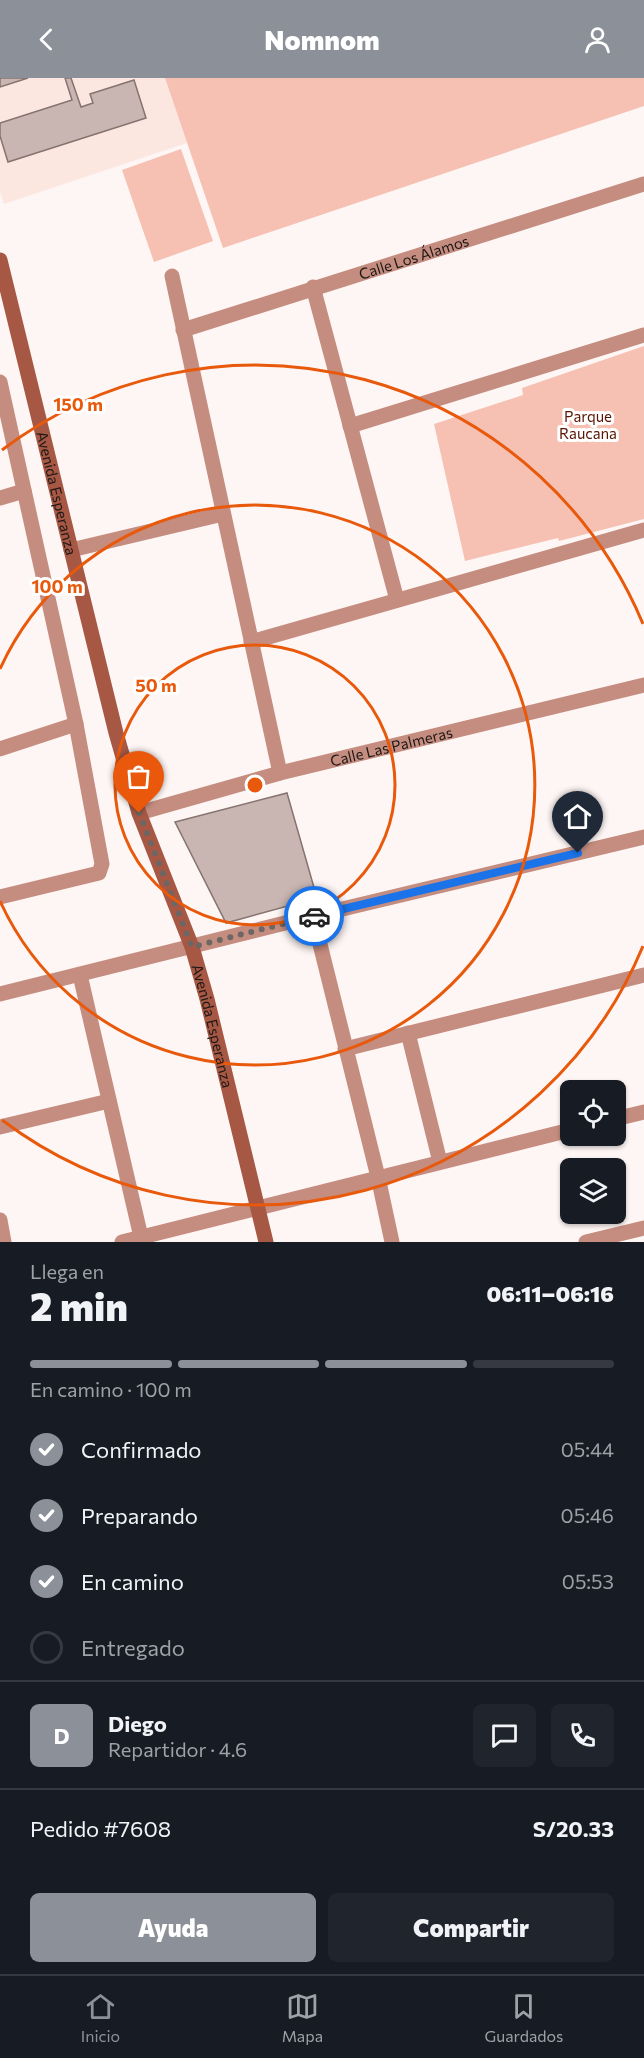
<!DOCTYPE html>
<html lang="es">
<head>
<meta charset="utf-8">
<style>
  body { margin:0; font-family:Commissioner,sans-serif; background:#20242c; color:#f1f3f6; height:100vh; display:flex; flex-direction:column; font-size:22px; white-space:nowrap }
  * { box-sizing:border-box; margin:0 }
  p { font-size:20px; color:#9ea1a6 }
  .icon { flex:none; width:33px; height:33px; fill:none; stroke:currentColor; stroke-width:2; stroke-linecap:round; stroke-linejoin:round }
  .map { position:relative; height:1164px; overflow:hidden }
  .panel { display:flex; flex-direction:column; background:#171b24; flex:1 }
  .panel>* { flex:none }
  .buttons { position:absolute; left:560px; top:1002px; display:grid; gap:12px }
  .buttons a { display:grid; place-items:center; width:66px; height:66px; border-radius:9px; background:#171b24; box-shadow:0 2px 4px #0004; font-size:30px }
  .pin { position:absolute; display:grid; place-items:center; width:51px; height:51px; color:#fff; margin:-62px -26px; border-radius:50% 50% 50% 0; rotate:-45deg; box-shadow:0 0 6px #0007 }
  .pin .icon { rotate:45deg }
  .courier { position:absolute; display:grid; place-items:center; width:60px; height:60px; margin:-30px; border:4px solid #1a73e8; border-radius:50%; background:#fff; color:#222; box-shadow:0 2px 8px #0007 }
  .overview em { font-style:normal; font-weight:800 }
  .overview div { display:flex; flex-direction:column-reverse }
  .overview { display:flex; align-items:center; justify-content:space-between; height:102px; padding:0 30px }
  h1 { font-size:39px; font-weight:800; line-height:45px }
  .bar { display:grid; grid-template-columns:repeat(4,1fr); gap:9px 6px; align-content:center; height:72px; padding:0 30px }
  .bar i { height:8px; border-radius:4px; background:#363941 }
  .bar .active { background:#8c9099 }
  .bar p { grid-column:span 4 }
  .line { display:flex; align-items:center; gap:15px; padding:0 30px; border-top:2px solid #363941 }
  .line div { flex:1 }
  .round { display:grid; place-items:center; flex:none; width:63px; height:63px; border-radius:9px; background:#20242c }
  ol { padding:0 30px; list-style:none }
  li { display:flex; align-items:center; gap:18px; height:66px }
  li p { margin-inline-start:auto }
  li .icon { padding:6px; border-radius:50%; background:#8c9099; color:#fff; stroke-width:4 }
  li:last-child { color:#9ea1a6 }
  li i { width:33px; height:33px; border:3px solid #363941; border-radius:50% }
  .button { display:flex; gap:12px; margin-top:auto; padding:12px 30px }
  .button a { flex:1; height:69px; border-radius:9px; background:#8c9099; color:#fff; font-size:24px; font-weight:800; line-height:69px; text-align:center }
  .button a+a { background:#20242c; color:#f1f3f6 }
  header { display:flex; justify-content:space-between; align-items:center; height:78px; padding:0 30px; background:#8c9099; color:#fff; font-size:27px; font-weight:800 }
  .menu { display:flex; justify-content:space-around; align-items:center; height:84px; border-top:2px solid #363941; background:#171b24; font-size:16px; color:#9ea1a6 }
  .menu a { display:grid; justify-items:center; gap:3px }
  .menu .active { color:#8c9099 }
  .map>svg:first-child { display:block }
  .built { fill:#fce6e0 }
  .green { fill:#f6c0b2 }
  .building { fill:#c9b6b2; stroke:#84736e; stroke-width:1.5 }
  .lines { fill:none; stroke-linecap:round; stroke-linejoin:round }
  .street { stroke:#c58d7f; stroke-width:15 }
  .secondary { stroke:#a75845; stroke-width:15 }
  .done { stroke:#6c6664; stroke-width:6; stroke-dasharray:0 10.8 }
  .route { stroke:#1a73e8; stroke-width:8 }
  .ring { fill:none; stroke:#e8590c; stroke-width:3 }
  .labels { text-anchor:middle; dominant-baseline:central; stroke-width:6; stroke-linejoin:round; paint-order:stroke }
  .street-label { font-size:15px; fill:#1e1816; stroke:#fff }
  .park-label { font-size:15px; fill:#581302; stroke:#fff }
  .centre { fill:#e8590c; stroke:#fff; stroke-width:3 }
  .ring-label { font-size:18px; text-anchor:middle; font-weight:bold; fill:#e8590c; stroke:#fff; stroke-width:6; stroke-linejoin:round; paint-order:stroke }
</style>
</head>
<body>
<header><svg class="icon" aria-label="back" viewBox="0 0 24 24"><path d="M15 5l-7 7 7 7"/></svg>Nomnom<svg class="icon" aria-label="person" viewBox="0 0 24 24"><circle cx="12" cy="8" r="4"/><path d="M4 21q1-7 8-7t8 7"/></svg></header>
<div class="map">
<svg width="644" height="1164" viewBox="0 0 644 1164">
  <rect width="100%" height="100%" fill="#fef6f4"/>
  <polygon class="built" points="0,0 165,0 187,65 4,126 0,114"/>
  <g class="green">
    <polygon points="165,0 644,0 644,28 223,170"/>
    <polygon points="181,71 213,163 154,184 122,92"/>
    <polygon points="644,268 644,441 559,463 558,460 465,483 434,346 523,317 522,310"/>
  </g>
  <g class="building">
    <polygon points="0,0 28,0 0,9"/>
    <polygon points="65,0 71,0 81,29 93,25 90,16 134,2 146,40 8,84 0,58 0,45 72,22"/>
    <polygon points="287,715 317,820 226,845 175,744"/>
  </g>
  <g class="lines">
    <g class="street">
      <polyline points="172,198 280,695"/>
      <polyline points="313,209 397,522"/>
      <path id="s1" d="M183,252L644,106"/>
      <polyline points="0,304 76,646 102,786 99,795 0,819"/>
      <polyline points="350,348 644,257"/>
      <polyline points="0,420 24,413"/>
      <polyline points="71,472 223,436"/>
      <polyline points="251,564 644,452"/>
      <polyline points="0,671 76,646"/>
      <path id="s2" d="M139,735L280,695L644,607"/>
      <polyline points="313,838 378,1099 392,1164"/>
      <polyline points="80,897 141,1159"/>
      <polyline points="0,916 313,838 644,759"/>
      <polyline points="408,955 440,1084"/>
      <polyline points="345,971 644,897"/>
      <polyline points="615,1041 644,1034"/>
      <polyline points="0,1049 109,1023"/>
      <polyline points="0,1142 4,1164"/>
      <polyline points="122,1164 570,1052"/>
      <polyline points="586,1164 644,1150"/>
    </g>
    <path class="secondary" id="s3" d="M0,182L116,655L139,735L192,869L207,921L266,1164"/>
  </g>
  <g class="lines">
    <polyline class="done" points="139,735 192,869 314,838"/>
    <polyline class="route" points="314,838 578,775"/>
  </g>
  <g class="ring">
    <circle cx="255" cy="707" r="140"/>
    <path d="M0 591A280 280 0 1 1 0 823"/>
    <path d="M643 868A420 420 0 0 1 2 1042M2 372A420 420 0 0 1 643 546"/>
  </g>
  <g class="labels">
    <g class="street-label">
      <text stroke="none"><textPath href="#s1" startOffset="242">Calle Los Álamos</textPath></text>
      <text stroke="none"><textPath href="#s3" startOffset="240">Avenida Esperanza</textPath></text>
      <text stroke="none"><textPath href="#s2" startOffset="261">Calle Las Palmeras</textPath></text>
      <text stroke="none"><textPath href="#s3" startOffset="796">Avenida Esperanza</textPath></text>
    </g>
    <g class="park-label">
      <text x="588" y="338">Parque<tspan x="588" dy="17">Raucana</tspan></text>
    </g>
  </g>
  <circle cx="255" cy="707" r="9" class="centre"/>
  <g class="ring-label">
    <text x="78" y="333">150 m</text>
    <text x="57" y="515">100 m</text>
    <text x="156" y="614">50 m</text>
  </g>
</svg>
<div class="buttons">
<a><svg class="icon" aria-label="locate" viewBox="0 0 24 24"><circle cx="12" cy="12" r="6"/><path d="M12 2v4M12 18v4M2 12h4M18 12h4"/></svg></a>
<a><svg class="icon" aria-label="layers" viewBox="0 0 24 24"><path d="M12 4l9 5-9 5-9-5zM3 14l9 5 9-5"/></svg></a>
</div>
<div class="pin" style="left:139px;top:735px;background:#ea580c"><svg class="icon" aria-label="bag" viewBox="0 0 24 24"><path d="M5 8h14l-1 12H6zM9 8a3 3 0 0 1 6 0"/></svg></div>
<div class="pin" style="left:578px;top:775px;background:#1f2937"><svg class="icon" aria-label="home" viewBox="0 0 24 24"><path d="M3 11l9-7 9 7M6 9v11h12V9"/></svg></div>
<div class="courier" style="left:314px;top:838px"><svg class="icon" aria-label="car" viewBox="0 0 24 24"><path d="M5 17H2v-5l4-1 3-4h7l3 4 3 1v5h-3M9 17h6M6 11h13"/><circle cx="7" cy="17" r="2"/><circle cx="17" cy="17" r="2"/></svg></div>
</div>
<section class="panel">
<div class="overview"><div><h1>2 min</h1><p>Llega en</p></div><em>06:11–06:16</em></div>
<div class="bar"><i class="active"></i><i class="active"></i><i class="active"></i><i></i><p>En camino · 100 m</p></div>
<ol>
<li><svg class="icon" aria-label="check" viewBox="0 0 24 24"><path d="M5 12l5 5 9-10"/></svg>Confirmado<p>05:44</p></li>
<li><svg class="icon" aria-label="check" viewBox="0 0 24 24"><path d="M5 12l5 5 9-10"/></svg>Preparando<p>05:46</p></li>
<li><svg class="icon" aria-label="check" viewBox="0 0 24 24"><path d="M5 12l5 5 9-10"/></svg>En camino<p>05:53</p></li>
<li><i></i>Entregado</li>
</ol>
<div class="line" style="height:108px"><b class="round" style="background:#8c9099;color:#fff">D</b><div><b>Diego</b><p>Repartidor · 4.6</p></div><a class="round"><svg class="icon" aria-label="chat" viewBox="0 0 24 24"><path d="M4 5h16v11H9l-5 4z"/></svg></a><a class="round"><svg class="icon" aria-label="phone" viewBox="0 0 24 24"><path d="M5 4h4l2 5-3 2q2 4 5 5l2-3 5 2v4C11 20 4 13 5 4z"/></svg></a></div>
<div class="line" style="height:78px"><div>Pedido #7608</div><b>S/20.33</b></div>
<div class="button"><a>Ayuda</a><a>Compartir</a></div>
</section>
<nav class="menu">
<a class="active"><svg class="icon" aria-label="home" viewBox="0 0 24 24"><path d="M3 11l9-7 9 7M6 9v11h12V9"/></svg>Inicio</a>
<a><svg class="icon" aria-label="map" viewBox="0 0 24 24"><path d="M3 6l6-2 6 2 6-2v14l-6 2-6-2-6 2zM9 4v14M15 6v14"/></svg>Mapa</a>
<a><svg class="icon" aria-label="saved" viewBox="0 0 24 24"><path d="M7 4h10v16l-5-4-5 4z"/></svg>Guardados</a>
</nav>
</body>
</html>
